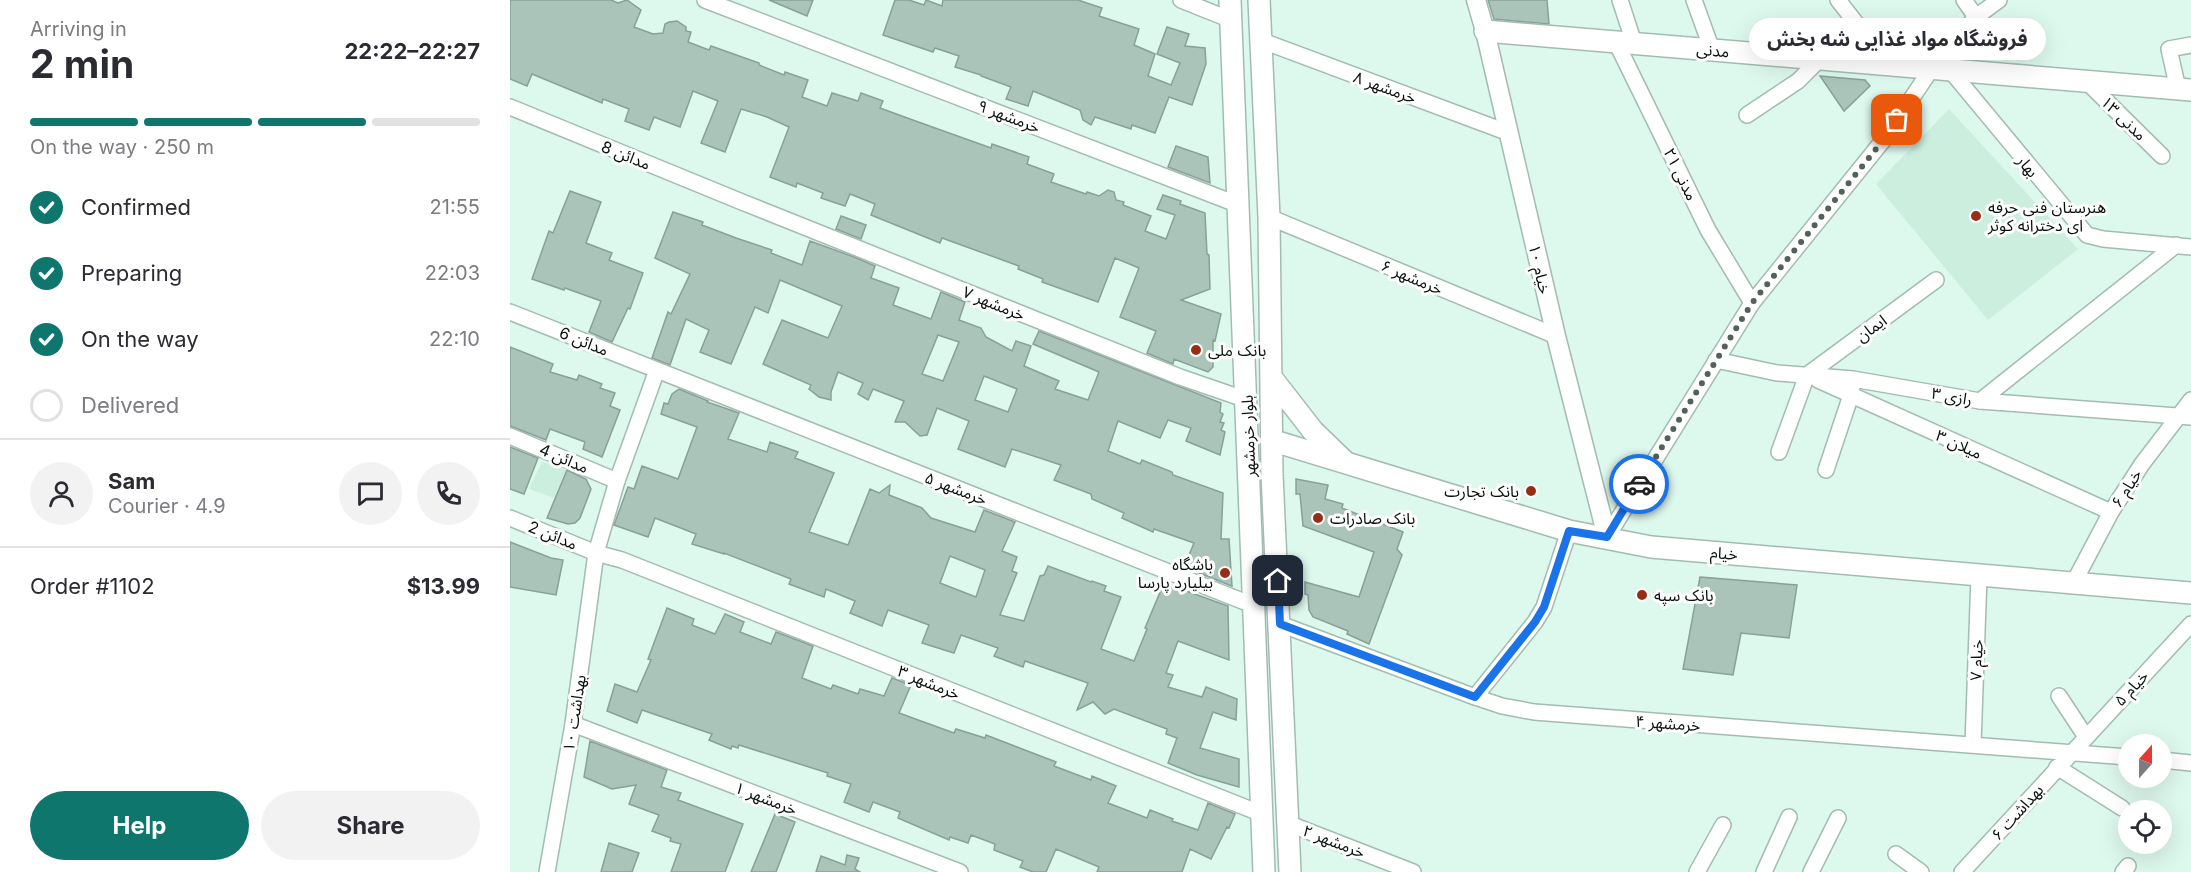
<!DOCTYPE html>
<html lang="en">
<head>
<meta charset="utf-8">
<style>
  body { margin:0; font-family:Inter,"Noto Sans Arabic",sans-serif; background:#f2f2f3; color:#2b2b33; height:100vh; display:flex; flex-direction:column; font-size:22px; white-space:nowrap }
  * { box-sizing:border-box; margin:0 }
  p { font-size:20px; color:#7c7c81 }
  .icon { flex:none; width:33px; height:33px; fill:none; stroke:currentColor; stroke-width:2; stroke-linecap:round; stroke-linejoin:round }
  .map { position:relative; flex:1; overflow:hidden }
  .panel { display:flex; flex-direction:column; background:#fff; width:510px }
  .panel>* { flex:none }
  .needle { width:39px; rotate:21deg }
  .controls { position:absolute; left:1608px; top:734px; display:grid; gap:12px }
  .controls a { display:grid; place-items:center; width:54px; height:54px; border-radius:50%; background:#fff; box-shadow:0 6px 24px #0002; font-size:30px }
  .pin { position:absolute; display:grid; place-items:center; width:51px; height:51px; color:#fff; margin:-26px; border-radius:12px; box-shadow:0 3px 9px #0006 }
  .courier { position:absolute; display:grid; place-items:center; width:60px; height:60px; margin:-30px; border:4px solid #1a73e8; border-radius:50%; background:#fff; color:#222; box-shadow:0 2px 8px #0007 }
  .bubble { position:absolute; height:42px; border-radius:21px; background:#fff; box-shadow:0 6px 24px #0002; font-size:20px; font-weight:700; line-height:42px; text-align:center }
  .summary em { font-style:normal; font-weight:700 }
  .summary div { display:flex; flex-direction:column-reverse }
  .summary { display:flex; align-items:center; justify-content:space-between; height:102px; padding:0 30px }
  h1 { font-size:39px; font-weight:700; line-height:45px }
  .bar { display:grid; grid-template-columns:repeat(4,1fr); gap:9px 6px; align-content:center; height:72px; padding:0 30px }
  .bar i { height:8px; border-radius:4px; background:#e1e1e2 }
  .bar .active { background:#0f766e }
  .bar p { grid-column:span 4 }
  .line { display:flex; align-items:center; gap:15px; padding:0 30px; border-top:2px solid #e1e1e2 }
  .line div { flex:1 }
  .round { display:grid; place-items:center; flex:none; width:63px; height:63px; border-radius:32px; background:#f2f2f3 }
  ol { padding:0 30px; list-style:none }
  li { display:flex; align-items:center; gap:18px; height:66px }
  li p { margin-inline-start:auto }
  li .icon { padding:6px; border-radius:50%; background:#0f766e; color:#fff; stroke-width:4 }
  li:last-child { color:#7c7c81 }
  li i { width:33px; height:33px; border:3px solid #e1e1e2; border-radius:50% }
  .primary-button { display:flex; gap:12px; margin-top:auto; padding:12px 30px }
  .primary-button a { flex:1; height:69px; border-radius:36px; background:#0f766e; color:#fff; font-size:24px; font-weight:700; line-height:69px; text-align:center }
  .primary-button a+a { background:#f2f2f3; color:#2b2b33 }
  main { display:flex; flex:1; min-height:0 }
  .map>svg:first-child { display:block }
  .built { fill:#cbeedf }
  .building { fill:#aac4b9; stroke:#88a197; stroke-width:1.5; fill-rule:evenodd }
  .lines { fill:none; stroke-linecap:round; stroke-linejoin:round }
  .minor-casing { stroke:#a3bcb2; stroke-width:18 }
  .tertiary-casing { stroke:#a3bcb2; stroke-width:21 }
  .secondary-casing { stroke:#a3bcb2; stroke-width:24 }
  .minor { stroke:#fff; stroke-width:15 }
  .tertiary { stroke:#fff; stroke-width:18 }
  .secondary { stroke:#fff; stroke-width:21 }
  .done { stroke:#52615b; stroke-width:6; stroke-dasharray:0 10.8 }
  .route { stroke:#1a73e8; stroke-width:8 }
  .poi-dot { fill:#962e15; stroke:#fefefe; stroke-width:2 }
  .labels { text-anchor:middle; dominant-baseline:central; stroke-width:6; stroke-linejoin:round; paint-order:stroke }
  .street-label { font-size:16px; fill:#07100c; stroke:#fefefe }
  .poi-label { font-size:16px; fill:#07100c; stroke:#fefefe; text-anchor:start }
</style>
</head>
<body>
<main>
<section class="panel">
<div class="summary"><div><h1>2 min</h1><p>Arriving in</p></div><em>22:22–22:27</em></div>
<div class="bar"><i class="active"></i><i class="active"></i><i class="active"></i><i></i><p>On the way · 250 m</p></div>
<ol>
<li><svg class="icon" aria-label="check" viewBox="0 0 24 24"><path d="M5 12l5 5 9-10"/></svg>Confirmed<p>21:55</p></li>
<li><svg class="icon" aria-label="check" viewBox="0 0 24 24"><path d="M5 12l5 5 9-10"/></svg>Preparing<p>22:03</p></li>
<li><svg class="icon" aria-label="check" viewBox="0 0 24 24"><path d="M5 12l5 5 9-10"/></svg>On the way<p>22:10</p></li>
<li><i></i>Delivered</li>
</ol>
<div class="line" style="height:108px"><a class="round"><svg class="icon" aria-label="person" viewBox="0 0 24 24"><circle cx="12" cy="8" r="4"/><path d="M4 21q1-7 8-7t8 7"/></svg></a><div><b>Sam</b><p>Courier · 4.9</p></div><a class="round"><svg class="icon" aria-label="chat" viewBox="0 0 24 24"><path d="M4 5h16v11H9l-5 4z"/></svg></a><a class="round"><svg class="icon" aria-label="phone" viewBox="0 0 24 24"><path d="M5 4h4l2 5-3 2q2 4 5 5l2-3 5 2v4C11 20 4 13 5 4z"/></svg></a></div>
<div class="line" style="height:78px"><div>Order #1102</div><b>$13.99</b></div>
<div class="primary-button"><a>Help</a><a>Share</a></div>
</section>
<div class="map">
<svg width="1681" height="872" viewBox="0 0 1681 872">
  <rect width="100%" height="100%" fill="#ddf8ed"/>
  <g class="built">
    <polygon points="1439,109 1568,249 1478,320 1366,184"/>
    <polygon points="32,462 56,470 44,498 19,489"/>
  </g>
  <g class="building">
    <polygon points="0,0 101,0 108,3 117,0 131,10 124,27 143,34 153,33 155,24 159,22 167,21 176,27 176,31 181,32 178,42 199,50 201,46 249,63 249,65 274,75 275,72 298,80 292,97 317,106 322,93 348,101 351,93 373,101 370,108 400,119 481,148 482,144 519,157 517,164 544,174 541,182 576,194 577,192 589,196 598,190 604,192 606,200 614,202 613,205 641,216 635,231 656,239 665,215 647,209 653,195 671,201 670,204 695,213 697,254 699,255 700,289 671,300 711,314 705,341 703,340 703,367 698,372 664,359 663,364 637,353 646,331 610,317 629,268 605,258 588,302 532,282 533,279 508,269 509,266 432,238 430,243 361,215 365,204 340,194 335,206 311,198 313,193 287,183 286,187 260,177 279,127 257,117 231,109 215,152 191,143 208,101 183,91 170,127 144,117 139,130 115,121 119,109 93,99 92,103 22,74 17,86 0,79"/>
    <polygon points="259,0 303,0 297,16"/>
    <polygon points="385,0 399,0 414,5 416,0 432,6 433,0 568,0 592,8 589,16 629,29 624,45 645,54 638,76 661,85 670,63 647,54 657,27 679,34 675,46 695,48 696,64 682,105 659,97 645,133 622,125 621,129 585,117 581,125 573,120 570,110 523,91 518,106 496,99 501,87 471,76 471,75 445,67 449,56 425,48 423,52 373,35"/>
    <polygon points="978,0 1037,0 1039,24 984,19"/>
    <polygon points="1310,76 1355,80 1360,86 1334,111"/>
    <polygon points="666,146 698,157 700,183 658,167"/>
    <polygon points="60,191 91,202 76,243 102,253 99,260 133,273 120,309 118,308 102,342 79,332 91,301 55,288 54,290 22,279 39,231 43,233"/>
    <path d="M163,212L193,222L192,225L226,238L262,250L261,253L292,265L300,241L344,257L365,266L361,278L389,288L383,305L421,319L431,292L455,302L449,320L471,328L476,337L502,351L506,341L521,346L514,366L549,381L545,389L578,400L589,372L523,344L529,331L711,403L710,412L713,414L710,422L714,423L711,430L715,432L710,455L676,441L681,428L658,420L650,438L608,421L598,451L630,464L632,460L662,472L663,475L713,493L711,539H719L722,586L674,567L684,543L644,529L643,532L612,518L614,513L582,499L581,494L544,480L551,465L502,449L495,467L448,449L459,421L427,408L417,435L410,436L395,422H385L394,401L363,389L358,400L348,394L353,383L328,372L321,392V400L309,397L299,389L301,385L253,364L272,320L318,338L332,306L270,280L258,313L245,307L221,364L190,352L199,330L176,319L160,365L142,358L158,312L161,314L180,274L145,258ZM428,335L449,342L433,381L412,374ZM474,376L507,389L498,412L465,400Z"/>
    <polygon points="331,216 356,225 351,239 326,229"/>
    <polygon points="0,347 43,364 40,372 67,380 69,375 92,384 90,388 105,393 100,406 110,410 92,457 73,449 75,442 40,429 36,440 0,426"/>
    <path d="M169,389L198,401L197,402L229,413L218,439L257,452L260,442L288,452L285,458L324,473L299,532L338,545L360,489L369,493L380,485L379,495L412,508L421,518L465,532L474,510L505,522L492,551L507,557L502,571L507,573L490,615L514,621L530,576L534,575L538,566L581,582L582,581L596,586L594,591L611,597L591,649L624,661L637,629L635,628L654,583L718,606L719,660L668,641L656,673L663,675L658,687L692,697L696,687L727,699L726,720L703,712L690,748L729,759V787L687,775L658,763L667,738L656,734L657,729L604,709L595,714L583,702L567,710L578,683L515,661L513,667L484,656L488,648L451,635L444,653L412,643L419,625L378,610L372,626L340,613L345,601L316,589L314,597L279,584L281,579L214,553V554L182,544L186,534L145,518L138,537L104,525L118,487L124,489L132,466L168,479L187,427L151,414L154,403L158,404L162,394ZM440,556L475,570L466,597L430,583Z"/>
    <polygon points="0,447 28,458 14,494 0,489"/>
    <polygon points="57,470 76,479 81,489 70,518 65,523 58,524 37,518"/>
    <polygon points="786,479 818,485 815,499 833,504 832,508 893,532 887,549 892,555 859,644 837,634 838,631 803,617 799,610 798,595 795,594 795,582 849,597 864,552 793,526 790,494 786,494"/>
    <polygon points="0,542 41,558 53,560 46,595 0,587"/>
    <polygon points="1190,577 1287,585 1279,638 1231,633 1223,675 1173,669"/>
    <polygon points="157,608 184,619 182,625 205,634 215,614 234,622 230,632 261,644 266,632 303,646 292,678 321,689 323,685 348,694 350,689 374,696 382,678 401,685 389,713 444,733 446,729 475,738 476,735 546,762 544,766 581,780 582,776 606,786 598,803 637,818 640,810 663,819 662,821 688,830 698,803 725,814 719,828 717,827 701,859 680,849 672,872 587,872 589,867 546,849 536,872 523,872 510,867 513,861 484,850 485,844 461,835 458,843 440,837 439,840 388,818 390,812 363,802 359,812 334,802 341,784 317,776 318,773 229,745 228,748 222,746 221,749 199,740 202,734 132,710 127,723 97,711 105,684 127,692 141,660 138,659"/>
    <polygon points="80,741 157,770 151,787 171,793 168,800 233,824 215,872 161,872 171,844 160,841 161,838 142,831 149,815 119,804 126,785 102,789 74,777"/>
    <polygon points="265,814 285,822 266,872 241,872"/>
    <polygon points="99,843 129,853 122,872 91,872"/>
    <polygon points="337,855 349,858 345,869 350,872 306,872 311,856 335,865"/>
  </g>
  <g class="lines">
    <g class="minor-casing">
      <g id="minor">
        <polyline points="195,0 729,205"/>
        <polyline points="671,0 721,20"/>
        <polyline points="1110,0 1124,43"/>
        <polyline points="1184,0 1202,50"/>
        <polyline points="1328,0 1378,64"/>
        <polyline points="1454,0 1466,17"/>
        <polyline points="750,40 999,133"/>
        <polyline points="1106,42 1198,230 1242,303"/>
        <polyline points="1440,70 1577,235 1593,239 1681,247"/>
        <polyline points="1576,81 1652,156"/>
        <polyline points="1668,89 1659,49 1681,45"/>
        <polyline points="0,107 232,202 670,377 737,400"/>
        <polyline points="1237,115 1288,81 1310,59"/>
        <polyline points="759,217 1046,336"/>
        <polyline points="0,312 745,606"/>
        <polyline points="1206,360 1267,373 1343,379 1470,401 1681,417"/>
        <polyline points="1297,375 1426,280"/>
        <polyline points="1308,380 1601,512"/>
        <polyline points="1470,401 1666,245"/>
        <polyline points="0,436 107,481"/>
        <polyline points="1269,452 1297,375"/>
        <polyline points="1316,470 1341,395 1342,385"/>
        <polyline points="0,518 86,553 112,560 752,814"/>
        <polyline points="1097,537 1242,303 1375,138 1422,68 1466,17 1489,0"/>
        <polyline points="1563,584 1601,512 1632,464 1681,400"/>
        <polyline points="770,624 965,697 992,706 1024,712 1618,757"/>
        <polyline points="1549,696 1576,737"/>
        <polyline points="965,697 1025,622 1034,607 1059,531"/>
        <polyline points="63,724 450,872"/>
        <polyline points="1463,744 1469,576"/>
        <polyline points="1652,760 1681,763"/>
        <polyline points="1547,767 1612,808"/>
        <polyline points="777,823 903,872"/>
        <polyline points="1386,854 1411,872"/>
        <polyline points="37,872 63,724 86,553 107,481 147,370"/>
        <polyline points="1187,872 1213,825"/>
        <polyline points="1254,872 1279,817"/>
        <polyline points="1301,872 1328,818"/>
        <polyline points="1452,872 1681,624"/>
        <polyline points="1613,872 1618,866"/>
      </g>
    </g>
    <g class="tertiary-casing">
      <polyline id="tertiary" points="966,0 975,31 1046,336 1097,537"/>
    </g>
    <g class="secondary-casing">
      <g id="secondary">
        <polyline points="720,0 754,872"/>
        <polyline points="749,0 759,217 762,474 780,872"/>
        <polyline points="975,31 1681,90"/>
        <polyline points="761,377 803,431 833,460"/>
        <polyline points="761,440 1059,531 1141,547 1681,593"/>
      </g>
    </g>
    <use href="#minor" class="minor"/>
    <use href="#tertiary" class="tertiary"/>
    <use href="#secondary" class="secondary"/>
  </g>
  <g class="lines">
    <polyline class="done" points="1129,484 1242,303 1375,138 1387,120"/>
    <polyline class="route" points="768,581 770,624 965,697 1025,622 1034,607 1059,531 1097,537 1129,484"/>
  </g>
  <g class="poi-dot">
    <circle cx="1466" cy="216" r="6"/>
    <circle cx="686" cy="350" r="6"/>
    <circle cx="1021" cy="491" r="6"/>
    <circle cx="808" cy="518" r="6"/>
    <circle cx="715" cy="573" r="6"/>
    <circle cx="1132" cy="595" r="6"/>
  </g>
  <g class="labels">
    <g class="street-label">
      <text transform="translate(1203 50) rotate(5)">مدنی</text>
      <text transform="translate(875 87) rotate(20)">خرمشهر ۸</text>
      <text transform="translate(499 116) rotate(21)">خرمشهر ۹</text>
      <text transform="translate(1614 118) rotate(44)">مدنی ۱۳</text>
      <text transform="translate(116 155) rotate(22)">مدائن 8</text>
      <text transform="translate(1518 166) rotate(51)">بهار</text>
      <text transform="translate(1171 174) rotate(64)">مدنی ۲۱</text>
      <text transform="translate(1030 269) rotate(77)">خیام ۱۰</text>
      <text transform="translate(902 277) rotate(23)">خرمشهر ۶</text>
      <text transform="translate(484 303) rotate(22)">خرمشهر ۷</text>
      <text transform="translate(1361 328) rotate(-36)">ایمان</text>
      <text transform="translate(74 341) rotate(22)">مدائن 6</text>
      <text transform="translate(1442 396) rotate(10)">رازی ۳</text>
      <text transform="translate(738 436) rotate(-92)">بلوار خرمشهر</text>
      <text transform="translate(1449 444) rotate(24)">میلان ۳</text>
      <text transform="translate(54 458) rotate(23)">مدائن 4</text>
      <text transform="translate(446 488) rotate(21)">خرمشهر ۵</text>
      <text transform="translate(1616 488) rotate(-57)">خیام ۶</text>
      <text transform="translate(43 535) rotate(22)">مدائن 2</text>
      <text transform="translate(1214 553) rotate(5)">خیام</text>
      <text transform="translate(1466 660) rotate(-88)">خیام ۷</text>
      <text transform="translate(419 682) rotate(22)">خرمشهر ۳</text>
      <text transform="translate(1621 688) rotate(-47)">خیام ۵</text>
      <text transform="translate(64 713) rotate(-81)">بهداشت ۱۰</text>
      <text transform="translate(1158 723) rotate(4)">خرمشهر ۴</text>
      <text transform="translate(256 798) rotate(21)">خرمشهر ۱</text>
      <text transform="translate(1507 812) rotate(-48)">بهداشت ۶</text>
      <text transform="translate(824 841) rotate(21)">خرمشهر ۲</text>
    </g>
    <g class="poi-label">
      <text x="1478" y="207">هنرستان فنی حرفه<tspan x="1478" dy="18">ای دخترانه کوثر</tspan></text>
      <text x="698" y="350">بانک ملی</text>
      <text x="1009" y="491" text-anchor="end">بانک تجارت</text>
      <text x="820" y="518">بانک صادرات</text>
      <text x="703" y="564" text-anchor="end">باشگاه<tspan x="703" dy="18">بیلیارد پارسا</tspan></text>
      <text x="1144" y="595">بانک سپه</text>
    </g>
  </g>
</svg>
<div class="controls">
<a><svg class="needle" viewBox="-14 -14 28 28"><path d="M0-13l5 13h-10z" fill="#e53935"/><path d="M0 13l5-13h-10z" fill="#7c7c81"/></svg></a>
<a><svg class="icon" aria-label="locate" viewBox="0 0 24 24"><circle cx="12" cy="12" r="6"/><path d="M12 2v4M12 18v4M2 12h4M18 12h4"/></svg></a>
</div>
<div class="pin" style="left:1387px;top:120px;background:#ea580c"><svg class="icon" aria-label="bag" viewBox="0 0 24 24"><path d="M5 8h14l-1 12H6zM9 8a3 3 0 0 1 6 0"/></svg></div>
<div class="pin" style="left:768px;top:581px;background:#1f2937"><svg class="icon" aria-label="home" viewBox="0 0 24 24"><path d="M3 11l9-7 9 7M6 9v11h12V9"/></svg></div>
<div class="courier" style="left:1129px;top:484px"><svg class="icon" aria-label="car" viewBox="0 0 24 24"><path d="M5 17H2v-5l4-1 3-4h7l3 4 3 1v5h-3M9 17h6M6 11h13"/><circle cx="7" cy="17" r="2"/><circle cx="17" cy="17" r="2"/></svg></div>
<div class="bubble" style="left:1239px;top:18px;width:297px">فروشگاه مواد غذایی شه بخش</div>
</div>
</main>
</body>
</html>
